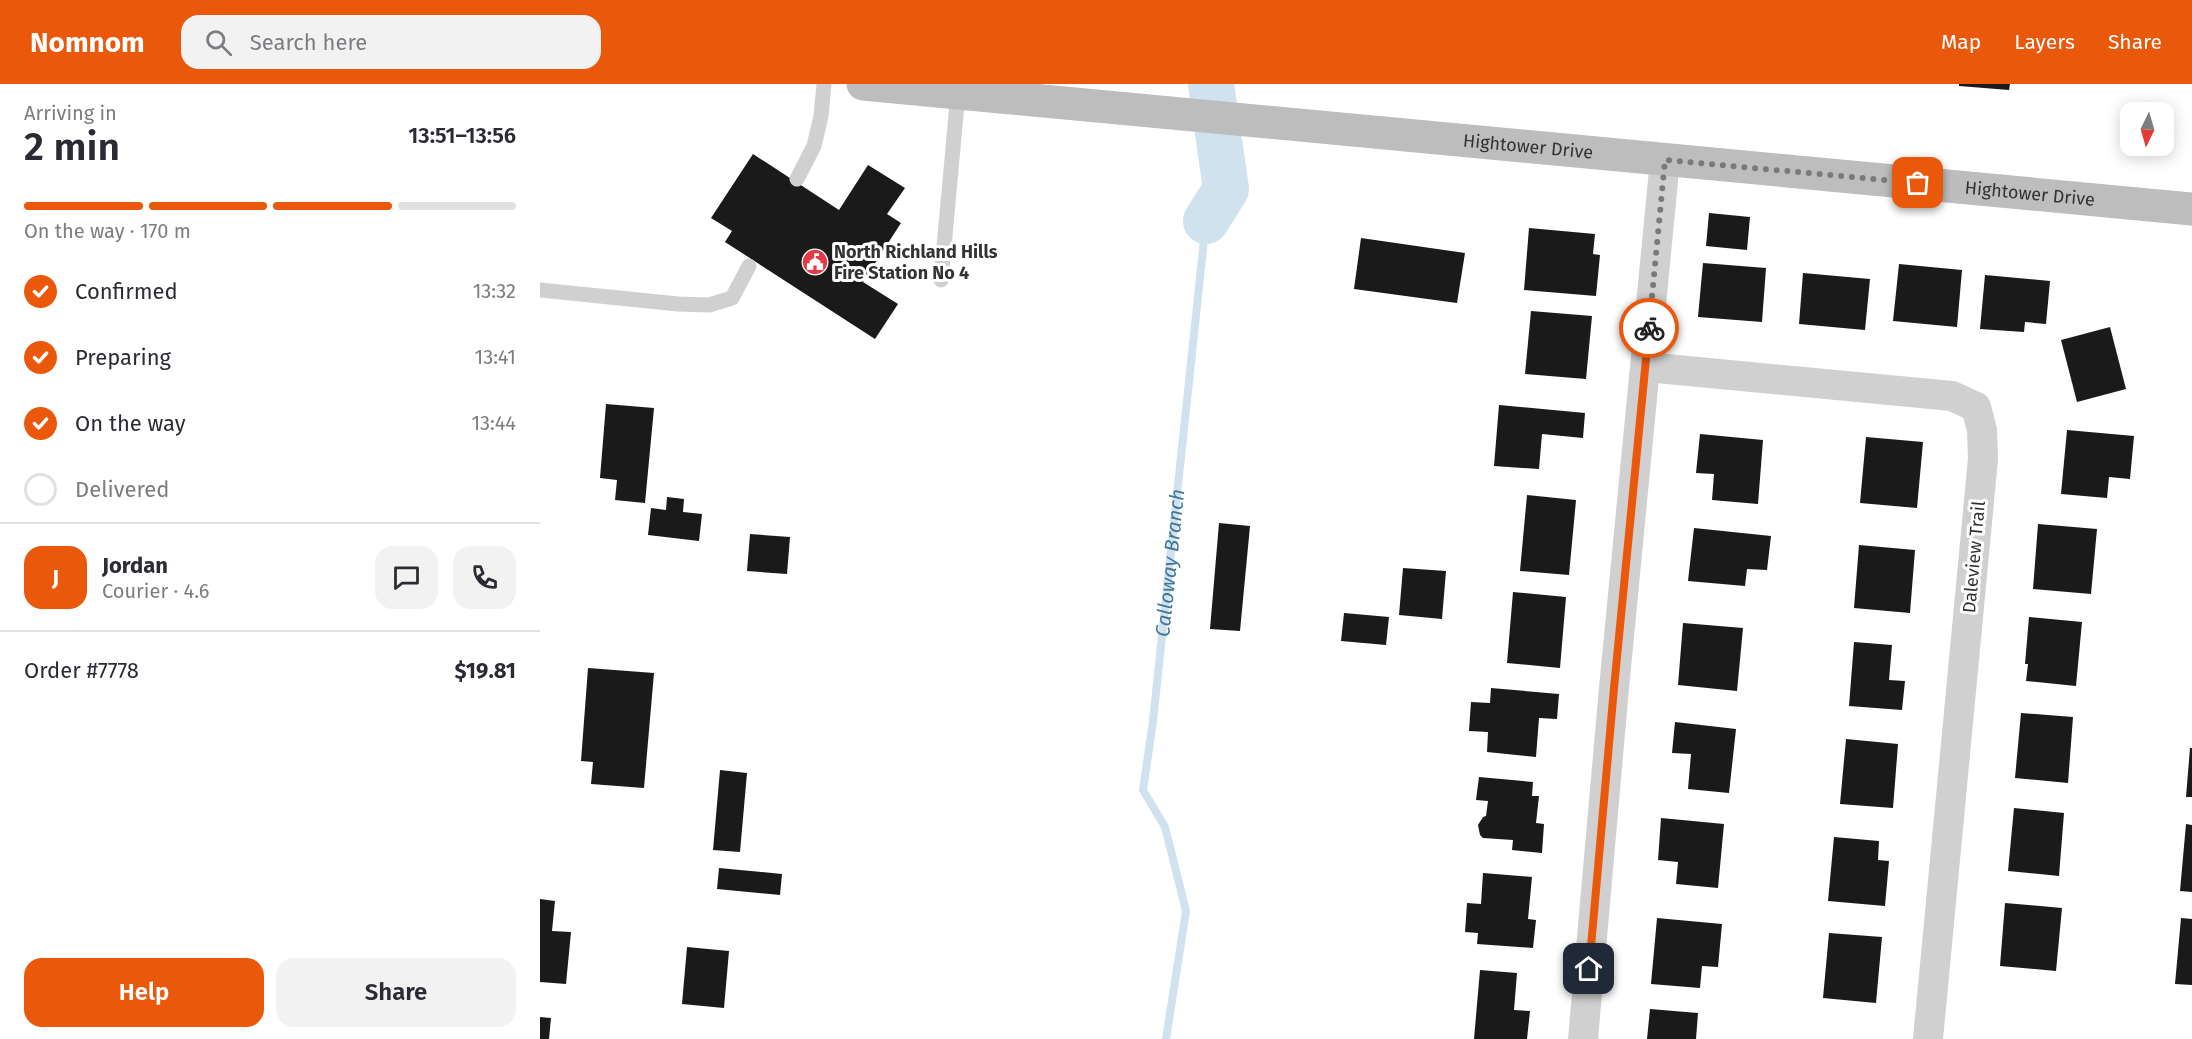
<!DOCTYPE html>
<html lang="en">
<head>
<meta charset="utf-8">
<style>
  body { margin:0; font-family:"Fira Sans",sans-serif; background:#f2f2f3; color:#2b2b33; height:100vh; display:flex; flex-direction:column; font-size:22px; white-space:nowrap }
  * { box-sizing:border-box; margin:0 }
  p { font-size:20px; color:#7c7c81 }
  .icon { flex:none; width:33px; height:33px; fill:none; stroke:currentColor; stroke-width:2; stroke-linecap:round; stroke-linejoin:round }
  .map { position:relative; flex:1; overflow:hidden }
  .sheet { display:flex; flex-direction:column; background:#fff; width:540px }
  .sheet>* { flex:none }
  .needle { width:39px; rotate:185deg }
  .buttons { position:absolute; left:1580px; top:18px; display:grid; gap:12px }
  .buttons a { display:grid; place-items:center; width:54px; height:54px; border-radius:12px; background:#fff; box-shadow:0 3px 15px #0003; font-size:30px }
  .pin { position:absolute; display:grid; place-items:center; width:51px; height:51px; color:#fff; margin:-26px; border-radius:12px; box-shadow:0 3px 9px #0006 }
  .courier { position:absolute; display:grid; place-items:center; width:60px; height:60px; margin:-30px; border:4px solid #ea580c; border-radius:50%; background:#fff; color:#222; box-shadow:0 2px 8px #0007 }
  .head em { font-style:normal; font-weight:600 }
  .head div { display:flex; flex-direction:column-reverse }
  .head { display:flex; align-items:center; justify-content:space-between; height:102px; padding:0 24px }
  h1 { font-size:39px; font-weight:600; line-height:45px }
  .bar { display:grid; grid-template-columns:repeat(4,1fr); gap:9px 6px; align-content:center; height:72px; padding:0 24px }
  .bar i { height:8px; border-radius:4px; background:#e1e1e2 }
  .bar .active { background:#ea580c }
  .bar p { grid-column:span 4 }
  .line { display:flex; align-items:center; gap:15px; padding:0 24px; border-top:2px solid #e1e1e2 }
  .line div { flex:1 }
  .round { display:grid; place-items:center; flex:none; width:63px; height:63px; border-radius:18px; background:#f2f2f3 }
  ol { padding:0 24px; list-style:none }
  li { display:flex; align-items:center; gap:18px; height:66px }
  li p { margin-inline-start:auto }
  li .icon { padding:6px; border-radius:50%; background:#ea580c; color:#fff; stroke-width:4 }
  li:last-child { color:#7c7c81 }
  li i { width:33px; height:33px; border:3px solid #e1e1e2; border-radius:50% }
  .button { display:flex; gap:12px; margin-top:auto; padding:12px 24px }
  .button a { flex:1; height:69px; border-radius:18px; background:#ea580c; color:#fff; font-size:24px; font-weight:600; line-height:69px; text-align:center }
  .button a+a { background:#f2f2f3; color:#2b2b33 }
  header { display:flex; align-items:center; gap:36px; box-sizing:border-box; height:84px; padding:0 30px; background:#ea580c; color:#fff }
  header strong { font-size:28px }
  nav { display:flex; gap:33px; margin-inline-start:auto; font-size:21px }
  .search { width:420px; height:54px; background:#f2f2f3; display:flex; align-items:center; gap:15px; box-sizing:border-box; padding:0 21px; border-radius:18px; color:#7c7c81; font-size:22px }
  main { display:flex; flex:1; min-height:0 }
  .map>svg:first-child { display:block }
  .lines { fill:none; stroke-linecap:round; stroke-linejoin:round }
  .stream { stroke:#cfe2ee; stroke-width:8 }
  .river { stroke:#cfe2ee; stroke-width:46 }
  .building { fill:#1a1a1a }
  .lane { stroke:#d0d0d0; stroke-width:15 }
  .street { stroke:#d0d0d0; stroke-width:30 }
  .secondary { stroke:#bdbdbd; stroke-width:33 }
  .done { stroke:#7a7a7a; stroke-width:6; stroke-dasharray:0 10.8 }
  .route { stroke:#ea580c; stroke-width:8 }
  .labels { text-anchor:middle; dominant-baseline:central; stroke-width:6; stroke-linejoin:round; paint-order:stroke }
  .street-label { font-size:18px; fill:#333; stroke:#fff }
  .poi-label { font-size:18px; font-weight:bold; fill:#333; stroke:#fff; text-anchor:start }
  .water-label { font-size:20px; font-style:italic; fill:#3f7597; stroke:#fff }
</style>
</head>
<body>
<header>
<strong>Nomnom</strong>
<div class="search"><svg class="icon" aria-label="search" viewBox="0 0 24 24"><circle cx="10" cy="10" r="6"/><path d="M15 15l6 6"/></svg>Search here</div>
<nav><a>Map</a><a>Layers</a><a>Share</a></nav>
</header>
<main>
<section class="sheet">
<div class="head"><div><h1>2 min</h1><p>Arriving in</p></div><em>13:51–13:56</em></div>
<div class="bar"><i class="active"></i><i class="active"></i><i class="active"></i><i></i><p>On the way · 170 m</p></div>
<ol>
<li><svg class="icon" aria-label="check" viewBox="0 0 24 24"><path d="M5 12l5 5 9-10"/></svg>Confirmed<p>13:32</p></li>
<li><svg class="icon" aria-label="check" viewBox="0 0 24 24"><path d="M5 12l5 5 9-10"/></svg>Preparing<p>13:41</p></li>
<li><svg class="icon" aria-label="check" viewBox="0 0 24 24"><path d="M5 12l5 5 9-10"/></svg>On the way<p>13:44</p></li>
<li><i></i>Delivered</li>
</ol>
<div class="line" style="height:108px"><b class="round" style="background:#ea580c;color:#fff">J</b><div><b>Jordan</b><p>Courier · 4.6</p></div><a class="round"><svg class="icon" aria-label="chat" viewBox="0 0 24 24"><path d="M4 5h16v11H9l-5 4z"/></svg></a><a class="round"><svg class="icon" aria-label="phone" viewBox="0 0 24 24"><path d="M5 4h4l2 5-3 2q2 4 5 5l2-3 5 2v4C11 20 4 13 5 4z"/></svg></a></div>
<div class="line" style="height:78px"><div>Order #7778</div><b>$19.81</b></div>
<div class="button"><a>Help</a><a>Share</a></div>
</section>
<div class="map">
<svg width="1652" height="955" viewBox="0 0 1652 955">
  <rect width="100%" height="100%" fill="#fff"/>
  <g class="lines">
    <path class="stream" id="s1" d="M626,955L646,827L625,743L603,706L613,637L666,137"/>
    <polyline class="river" points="666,137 686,105 671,0"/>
  </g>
  <g class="building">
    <polygon points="1419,0 1470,0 1469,6 1419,2"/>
    <polygon points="213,70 299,126 328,81 365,104 347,130 361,139 323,198 358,220 335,255 185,158 192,147 171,134"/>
    <polygon points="1169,129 1210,133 1207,166 1166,162"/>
    <polygon points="989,144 1055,150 1053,170 1060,171 1056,212 984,206"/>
    <polygon points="821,154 925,169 917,219 814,205"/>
    <polygon points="1163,179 1226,184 1222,238 1158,233"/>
    <polygon points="1359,180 1422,186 1417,243 1353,237"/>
    <polygon points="1263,189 1330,195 1325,246 1259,240"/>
    <polygon points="1445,191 1510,197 1506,240 1485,238 1484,248 1440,245"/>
    <polygon points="991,227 1052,232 1046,295 985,290"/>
    <polygon points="1570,243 1586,305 1537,318 1521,256"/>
    <polygon points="66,320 114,324 105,419 75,416 77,396 60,394"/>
    <polygon points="959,321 1045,329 1043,354 1002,350 999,385 954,382"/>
    <polygon points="1527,346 1594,352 1590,395 1569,393 1567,414 1521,410"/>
    <polygon points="1160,350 1223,356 1218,420 1172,416 1174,390 1156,389"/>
    <polygon points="1326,353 1383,358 1377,424 1320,419"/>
    <polygon points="987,411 1036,416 1029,491 980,487"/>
    <polygon points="127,413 144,415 143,428 162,430 159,457 108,451 111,424 126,426"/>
    <polygon points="679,439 710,442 700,547 670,545"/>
    <polygon points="1498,440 1557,445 1551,510 1493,505"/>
    <polygon points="1154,444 1231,452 1227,486 1207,485 1205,502 1148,497"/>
    <polygon points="210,450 250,453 247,490 207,487"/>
    <polygon points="1319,461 1375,466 1370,529 1314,524"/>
    <polygon points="863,484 906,487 902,535 859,531"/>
    <polygon points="973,508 1026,513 1020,584 967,579"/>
    <polygon points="804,529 849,533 846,561 801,557"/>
    <polygon points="1489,533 1542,538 1536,602 1486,597 1488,580 1485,580"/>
    <polygon points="1143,539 1203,544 1197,607 1138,601"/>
    <polygon points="1314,558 1352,561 1349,596 1365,597 1362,626 1309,622"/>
    <polygon points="48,584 114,589 104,704 51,700 53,678 41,677"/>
    <polygon points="951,604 1019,610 1017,635 999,634 996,673 947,668 948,648 929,647 931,618 950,619"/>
    <polygon points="1481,629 1533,633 1528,699 1475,694"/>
    <polygon points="1135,638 1196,645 1189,709 1148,705 1151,670 1132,669"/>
    <polygon points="1306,655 1358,660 1353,724 1300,720"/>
    <polygon points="1650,664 1652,664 1652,713 1646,713"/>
    <polygon points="180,686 207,689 200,768 173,766"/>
    <polygon points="939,693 993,698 992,712 999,712 996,739 1004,740 1002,769 972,766 973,756 943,754 940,751 938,741 943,733 946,732 948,717 936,716"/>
    <polygon points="1474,724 1524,729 1519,792 1468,787"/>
    <polygon points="1121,734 1184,740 1178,804 1136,800 1138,778 1118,776"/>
    <polygon points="1646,740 1652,741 1652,808 1640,807"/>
    <polygon points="1294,753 1339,757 1338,776 1349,777 1345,822 1288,817"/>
    <polygon points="179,784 242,790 240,811 177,805"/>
    <polygon points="943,789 992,793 988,835 996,836 993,864 937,860 938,849 925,848 927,819 941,820"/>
    <polygon points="0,815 15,817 12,847 31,848 26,900 0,898"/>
    <polygon points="1465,819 1522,824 1516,887 1460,882"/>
    <polygon points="1117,834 1182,840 1178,883 1162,882 1160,904 1111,900"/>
    <polygon points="1641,834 1652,835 1652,901 1635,900"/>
    <polygon points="1289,849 1342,853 1336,919 1283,914"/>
    <polygon points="147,863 189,867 184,924 142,920"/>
    <polygon points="940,886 977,889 974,926 990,927 987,955 934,955"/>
    <polygon points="1110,925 1158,929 1156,955 1107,955"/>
    <polygon points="0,933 11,934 9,955 0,955"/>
  </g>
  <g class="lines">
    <g class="lane">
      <polyline points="257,95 274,62 281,32 284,0"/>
      <polyline points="401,196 418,9"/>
      <polyline points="0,206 138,220 169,221 192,214 209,182"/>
    </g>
    <g class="street">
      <polyline points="1106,283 1412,312 1436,323 1442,346 1443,375 1388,955"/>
      <polyline points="1043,955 1074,604 1125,76"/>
    </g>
    <path class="secondary" id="s2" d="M323,0L1652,125"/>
  </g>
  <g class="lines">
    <polyline class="done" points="1109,244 1125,76 1378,99"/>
    <polyline class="route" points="1049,885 1074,604 1109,244"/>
  </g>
  <defs>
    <g id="civic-disc" transform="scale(1.35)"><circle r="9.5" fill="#e63946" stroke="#fff"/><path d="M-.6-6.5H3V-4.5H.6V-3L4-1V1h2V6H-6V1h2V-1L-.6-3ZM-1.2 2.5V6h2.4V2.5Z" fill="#fff"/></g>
  </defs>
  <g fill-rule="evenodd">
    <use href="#civic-disc" x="275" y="178"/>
  </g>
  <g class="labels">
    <g class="street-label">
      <text stroke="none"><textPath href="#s2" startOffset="668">Hightower Drive</textPath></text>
      <text stroke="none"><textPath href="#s2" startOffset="1172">Hightower Drive</textPath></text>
      <text transform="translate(1434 473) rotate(-85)">Daleview Trail</text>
    </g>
    <g class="poi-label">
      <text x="294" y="168">North Richland Hills<tspan x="294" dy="21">Fire Station No 4</tspan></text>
    </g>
    <g class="water-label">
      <text stroke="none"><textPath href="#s1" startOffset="488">Calloway Branch</textPath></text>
    </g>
  </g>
</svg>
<div class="buttons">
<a><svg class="needle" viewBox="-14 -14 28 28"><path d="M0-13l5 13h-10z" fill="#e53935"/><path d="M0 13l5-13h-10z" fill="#7c7c81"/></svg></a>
</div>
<div class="pin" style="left:1378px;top:99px;background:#ea580c"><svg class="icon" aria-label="bag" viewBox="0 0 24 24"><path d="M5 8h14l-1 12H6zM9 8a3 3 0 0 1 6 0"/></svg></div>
<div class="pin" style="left:1049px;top:885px;background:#1f2937"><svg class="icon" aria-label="home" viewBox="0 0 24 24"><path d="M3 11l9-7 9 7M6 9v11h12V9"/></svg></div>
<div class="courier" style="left:1109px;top:244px"><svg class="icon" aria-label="bike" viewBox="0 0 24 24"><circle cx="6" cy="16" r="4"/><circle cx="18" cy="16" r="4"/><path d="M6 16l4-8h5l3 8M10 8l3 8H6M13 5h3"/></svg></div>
</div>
</main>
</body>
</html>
